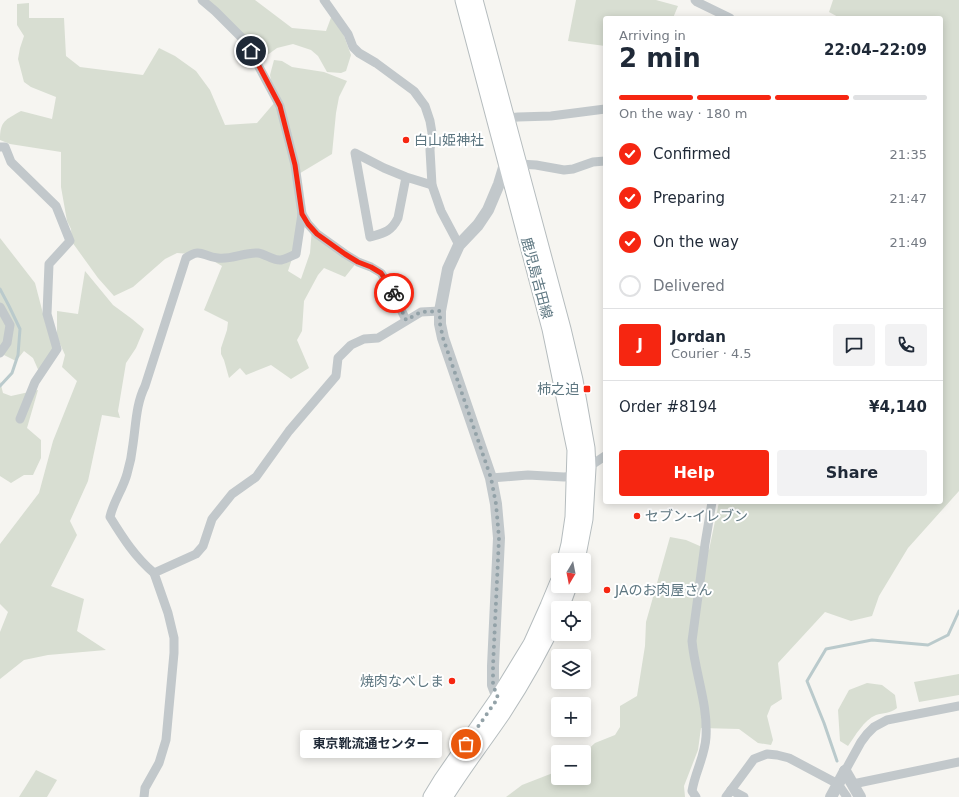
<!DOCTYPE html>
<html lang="en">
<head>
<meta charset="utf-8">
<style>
  body { margin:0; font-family:"DejaVu Sans","Noto Sans JP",sans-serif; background:#f2f2f3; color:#1f2937; height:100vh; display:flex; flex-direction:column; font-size:15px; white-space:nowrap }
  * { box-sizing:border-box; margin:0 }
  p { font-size:13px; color:#747a83 }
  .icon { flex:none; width:22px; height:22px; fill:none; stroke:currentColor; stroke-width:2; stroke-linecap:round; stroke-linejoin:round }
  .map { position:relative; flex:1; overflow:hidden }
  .sheet { position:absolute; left:603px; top:16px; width:340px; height:488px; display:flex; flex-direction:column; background:#fff; border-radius:4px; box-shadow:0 2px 10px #0003 }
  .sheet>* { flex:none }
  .needle { width:26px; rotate:190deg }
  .tools { position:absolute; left:551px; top:553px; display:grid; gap:8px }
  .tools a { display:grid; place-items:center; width:40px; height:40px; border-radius:4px; background:#fff; box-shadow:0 2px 10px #0003; font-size:20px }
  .pin { position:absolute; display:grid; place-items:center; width:34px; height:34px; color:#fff; margin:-17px; border:2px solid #fff; border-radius:50%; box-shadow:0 1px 4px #0007 }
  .courier { position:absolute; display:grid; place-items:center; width:40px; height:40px; margin:-20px; border:3px solid #f62611; border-radius:50%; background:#fff; color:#222; box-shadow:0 1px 5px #0007 }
  .bubble { position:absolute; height:28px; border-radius:4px; background:#fff; box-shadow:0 2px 10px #0003; font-size:13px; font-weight:700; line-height:28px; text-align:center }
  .head em { font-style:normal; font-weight:700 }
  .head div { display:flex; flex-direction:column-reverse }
  .head { display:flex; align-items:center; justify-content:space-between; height:68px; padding:0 16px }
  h1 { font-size:26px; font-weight:700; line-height:30px }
  .bar { display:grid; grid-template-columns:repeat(4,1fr); gap:6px 4px; align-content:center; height:48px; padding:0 16px }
  .bar i { height:5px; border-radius:3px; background:#e0e1e3 }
  .bar .active { background:#f62611 }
  .bar p { grid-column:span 4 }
  .line { display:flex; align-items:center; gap:10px; padding:0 16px; border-top:1px solid #e0e1e3 }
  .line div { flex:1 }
  .round { display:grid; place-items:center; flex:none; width:42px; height:42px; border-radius:4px; background:#f2f2f3 }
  ol { padding:0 16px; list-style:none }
  li { display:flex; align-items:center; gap:12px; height:44px }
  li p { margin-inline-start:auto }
  li .icon { padding:4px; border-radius:50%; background:#f62611; color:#fff; stroke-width:4 }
  li:last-child { color:#747a83 }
  li i { width:22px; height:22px; border:2px solid #e0e1e3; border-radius:50% }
  .cta { display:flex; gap:8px; margin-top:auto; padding:8px 16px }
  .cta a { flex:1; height:46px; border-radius:4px; background:#f62611; color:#fff; font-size:16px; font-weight:700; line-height:46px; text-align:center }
  .cta a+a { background:#f2f2f3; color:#1f2937 }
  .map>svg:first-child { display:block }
  .green { fill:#d8ded2 }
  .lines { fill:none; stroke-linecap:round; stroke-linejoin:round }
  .stream { stroke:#bacacc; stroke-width:3 }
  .primary-casing { stroke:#b5bcbe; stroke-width:17 }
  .minor { stroke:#c2c8cb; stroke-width:9 }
  .tertiary { stroke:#c2c8cb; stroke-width:12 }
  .primary { stroke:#fff; stroke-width:15 }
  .done { stroke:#93a2a8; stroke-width:4; stroke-dasharray:0 7.2 }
  .route { stroke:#f62611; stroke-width:5 }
  .poi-dot { fill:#f62611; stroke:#fff; stroke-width:1.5 }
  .labels { text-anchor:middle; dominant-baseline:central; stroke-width:4; stroke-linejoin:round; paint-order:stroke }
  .poi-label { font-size:14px; fill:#5d7680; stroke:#fff; text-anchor:start }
  .street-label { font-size:14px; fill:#5d7680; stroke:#fff }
</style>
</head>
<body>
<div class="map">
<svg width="959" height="797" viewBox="0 0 959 797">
  <rect width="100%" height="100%" fill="#f6f5f1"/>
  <g class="green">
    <polygon points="207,0 255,0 292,28 326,31 332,15 340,25 351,55 346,71 341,73 327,72 318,56 311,50 293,44 277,48 266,56"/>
    <polygon points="576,0 656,0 678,6 673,18 605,18 605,46 568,41"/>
    <polygon points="833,0 959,0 959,491 908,548 879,596 872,616 851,621 825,612 778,663 782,699 771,706 767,716 773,740 771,745 758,743 739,729 701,728 698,750 684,786 685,797 506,797 522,785 558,771 558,778 584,778 584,753 595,743 615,735 620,727 620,706 637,696 645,646 646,622 670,537 686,540 709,550 719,502 941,502 941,18 840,18 829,12"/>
    <path d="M29,3V18H64L66,56L80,67L143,75L159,48L175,56L196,71L210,90L225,125L257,123L275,102L270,75L274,60L282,61L292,67L324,72L347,81L339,97L336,113L332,154L297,175L300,235L288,271L301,279L310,253L312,228L357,262L345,277L324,268L318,275L304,301L302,331L297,340L309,368L291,379L271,365L246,375L240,368L229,378L224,360L221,354V348L227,330L228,322L204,310L222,266L203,255L177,253L165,259L133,287L114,296L98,278L72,242L71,229L67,221L61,187V152L10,144L0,140C0,121 5,120 21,111L52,119L56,97L31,87L24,82L18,59L20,48L24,36L17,25V4Z"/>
    <polygon points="0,238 35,283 46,325 54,349 40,374 33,358 24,351 16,361 0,353"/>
    <polygon points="85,271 113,305 132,319 144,329 136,348 126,363 118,411 120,418 102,415 88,481 70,521 77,535 51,586 84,599 77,631 106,650 48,655 24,660 0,679 0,632 8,612 0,604 0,544 39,493 53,441 77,381 62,367 65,355 57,337 57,311 78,314"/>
    <polygon points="0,381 3,393 11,396 38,390 27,428 41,440 41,458 33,475 24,475 11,483 0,476"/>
    <polygon points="959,674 959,695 919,702 914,682"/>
    <path d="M867,683L882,685L895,695L897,708C891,713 883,713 876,715C864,720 855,736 848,746L840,741L838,710L849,690Z"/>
    <polygon points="36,770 57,780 47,797 19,797"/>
  </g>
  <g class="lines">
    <g class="stream">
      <polyline points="0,289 9,306 20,329 18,355 12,373 0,386"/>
      <polyline points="837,761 824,723 807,681 826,649 872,640 928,645 948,635 959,611"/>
    </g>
    <g class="primary-casing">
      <g id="primary">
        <polyline points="463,0 550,329 575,450 573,517 569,544 565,560"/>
        <polyline points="475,0 563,329 575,380 587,448 588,468 585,519 580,545 577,560"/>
        <polyline points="561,608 569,586"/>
        <polyline points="431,797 442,779 498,698 531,644 548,606 558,582"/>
        <path d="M445,797C463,768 484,741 503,713C524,681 542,649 558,614"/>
      </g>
    </g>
    <g class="minor">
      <polyline points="202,0 215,11 245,41 280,106 295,165 302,214 308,224 317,234 345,254 358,262 371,267 381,273 390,287 406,320"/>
      <polyline points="324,0 348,34 353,47 359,53 376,63 414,91 425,106 430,121 432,133 430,150 432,185 441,211 459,245"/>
      <polyline points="695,0 697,2 730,18"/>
      <polyline points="507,118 518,117 551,116 605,109"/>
      <polyline points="0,147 5,147 11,162 56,206 70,241 49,264 47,314 57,349 35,382 20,419"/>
      <polyline points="519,164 536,165 564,170 573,169 593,162 605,161"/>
      <path d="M406,177L398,218C391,232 384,233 370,237L355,153L384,168L406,177L432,185"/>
      <polyline points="0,307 10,325 7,343 0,353"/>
      <polyline points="491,478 528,475 564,477 575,476 605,456"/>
      <path d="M154,573C135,557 123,538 110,517C113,502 123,489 127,474C130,464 132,454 133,444C136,424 136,404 145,386L186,258C201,247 203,257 218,258C231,260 245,252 258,253C266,254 273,261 281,260C286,259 291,256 296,254L302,214"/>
      <polyline points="845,771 861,742 867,734 874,727 887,720 959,706"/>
      <polyline points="853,784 959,762"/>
      <polyline points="731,790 744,797"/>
      <polyline points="144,797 145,788 159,763 166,740 174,653 174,638 168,613 154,573 196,554 203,546 212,519 232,494 256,477 289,431 336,376 338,358 351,345 364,339 378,338 421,312 440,311"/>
      <path d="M696,797L692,791C695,772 705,756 706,737C708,704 695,673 692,641L705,544L712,502"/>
      <polyline points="726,797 754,759 767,754 777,755 789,758 838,784 847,797"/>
    </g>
    <g class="tertiary">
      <polyline points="498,698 493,685 493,666 499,538 496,504 491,478 443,338 440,324 440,311 448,269 459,245 478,225 488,210 499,184 506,161"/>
      <polyline points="845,771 860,797"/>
      <polyline points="831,797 845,771"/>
    </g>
    <use href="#primary" class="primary"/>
  </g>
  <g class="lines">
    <polyline class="done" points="394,293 406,320 421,312 440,311 440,324 443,338 491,478 496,504 499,538 493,666 493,685 498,698 466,744"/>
    <polyline class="route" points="251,51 280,106 295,165 302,214 308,224 317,234 345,254 358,262 371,267 381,273 390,286 394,293"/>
  </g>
  <g class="poi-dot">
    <circle cx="406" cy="140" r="4"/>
    <rect x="583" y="385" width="8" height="8" rx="2"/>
    <circle cx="637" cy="516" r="4"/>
    <circle cx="607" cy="590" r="4"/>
    <circle cx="452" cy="681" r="4"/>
  </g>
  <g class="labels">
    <g class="poi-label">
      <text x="414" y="140">白山姫神社</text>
      <text x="579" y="389" text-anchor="end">柿之迫</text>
      <text x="645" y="516">セブン-イレブン</text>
      <text x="615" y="590">JAのお肉屋さん</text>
      <text x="444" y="681" text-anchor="end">焼肉なべしま</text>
    </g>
    <g class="street-label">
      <text transform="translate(537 278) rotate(75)">鹿児島吉田線</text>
    </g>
  </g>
</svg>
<div class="tools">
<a><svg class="needle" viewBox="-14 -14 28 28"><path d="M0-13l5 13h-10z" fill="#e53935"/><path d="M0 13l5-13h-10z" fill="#747a83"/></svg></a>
<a><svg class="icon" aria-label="locate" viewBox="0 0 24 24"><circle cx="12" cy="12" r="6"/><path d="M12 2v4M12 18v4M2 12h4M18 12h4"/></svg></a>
<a><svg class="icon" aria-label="layers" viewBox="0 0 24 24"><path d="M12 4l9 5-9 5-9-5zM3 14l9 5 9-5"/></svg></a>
<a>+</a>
<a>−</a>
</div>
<div class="pin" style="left:466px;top:744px;background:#ea580c"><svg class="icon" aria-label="bag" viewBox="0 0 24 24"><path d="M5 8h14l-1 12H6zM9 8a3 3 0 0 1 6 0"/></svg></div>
<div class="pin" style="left:251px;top:51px;background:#1f2937"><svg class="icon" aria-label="home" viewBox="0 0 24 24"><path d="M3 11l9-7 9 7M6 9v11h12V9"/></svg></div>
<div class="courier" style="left:394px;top:293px"><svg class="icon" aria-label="bike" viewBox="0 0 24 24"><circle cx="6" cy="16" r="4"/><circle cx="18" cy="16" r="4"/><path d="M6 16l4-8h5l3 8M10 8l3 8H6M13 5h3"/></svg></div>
<div class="bubble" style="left:300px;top:730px;width:142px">東京靴流通センター</div>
<section class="sheet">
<div class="head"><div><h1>2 min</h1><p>Arriving in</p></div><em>22:04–22:09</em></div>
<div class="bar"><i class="active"></i><i class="active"></i><i class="active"></i><i></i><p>On the way · 180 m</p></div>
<ol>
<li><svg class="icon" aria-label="check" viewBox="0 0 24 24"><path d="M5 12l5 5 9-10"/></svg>Confirmed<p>21:35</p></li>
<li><svg class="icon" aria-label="check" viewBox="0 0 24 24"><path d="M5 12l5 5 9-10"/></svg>Preparing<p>21:47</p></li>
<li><svg class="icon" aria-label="check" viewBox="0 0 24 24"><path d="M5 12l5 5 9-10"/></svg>On the way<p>21:49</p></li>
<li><i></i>Delivered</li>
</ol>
<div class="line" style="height:72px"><b class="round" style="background:#f62611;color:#fff">J</b><div><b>Jordan</b><p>Courier · 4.5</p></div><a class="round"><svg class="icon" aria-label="chat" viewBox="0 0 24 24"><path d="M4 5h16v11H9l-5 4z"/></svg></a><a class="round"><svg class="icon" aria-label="phone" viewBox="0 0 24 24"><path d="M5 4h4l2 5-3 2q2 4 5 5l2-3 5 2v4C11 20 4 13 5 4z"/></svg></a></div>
<div class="line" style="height:52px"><div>Order #8194</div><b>¥4,140</b></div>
<div class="cta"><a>Help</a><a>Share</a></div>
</section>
</div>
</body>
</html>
